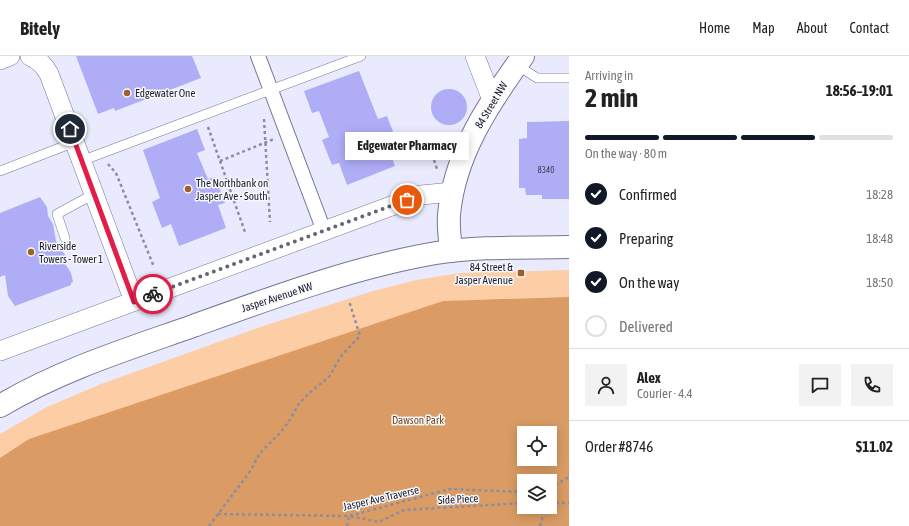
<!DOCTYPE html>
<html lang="en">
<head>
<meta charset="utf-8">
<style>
  body { margin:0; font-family:"Asap Condensed",sans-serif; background:#f2f2f2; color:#222; height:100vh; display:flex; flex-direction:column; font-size:15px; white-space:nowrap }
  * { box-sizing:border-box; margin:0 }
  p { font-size:13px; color:#767676 }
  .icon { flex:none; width:22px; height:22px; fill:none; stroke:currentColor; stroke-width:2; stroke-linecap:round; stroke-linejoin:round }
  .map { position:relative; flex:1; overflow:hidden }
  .drawer { display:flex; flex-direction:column; background:#fff; width:340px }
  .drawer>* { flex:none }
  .fabs { position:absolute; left:517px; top:370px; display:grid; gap:8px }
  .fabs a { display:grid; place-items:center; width:40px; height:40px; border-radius:0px; background:#fff; box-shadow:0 2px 10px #0003; font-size:20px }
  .pin { position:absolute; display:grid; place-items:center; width:34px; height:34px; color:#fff; margin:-17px; border:2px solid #fff; border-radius:50%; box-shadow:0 1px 4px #0007 }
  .courier { position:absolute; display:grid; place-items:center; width:40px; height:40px; margin:-20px; border:3px solid #e11d48; border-radius:50%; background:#fff; color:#222; box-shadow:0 1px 5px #0007 }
  .bubble { position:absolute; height:28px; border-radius:0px; background:#fff; box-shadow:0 2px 10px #0003; font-size:13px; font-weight:700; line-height:28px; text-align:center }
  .head em { font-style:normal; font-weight:700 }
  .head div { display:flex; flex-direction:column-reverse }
  .head { display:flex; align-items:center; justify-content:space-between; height:68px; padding:0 16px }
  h1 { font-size:26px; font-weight:700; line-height:30px }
  .bar { display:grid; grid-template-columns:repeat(4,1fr); gap:6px 4px; align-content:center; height:48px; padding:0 16px }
  .bar i { height:5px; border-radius:3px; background:#e0e0e0 }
  .bar .on { background:#111827 }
  .bar p { grid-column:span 4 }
  .line { display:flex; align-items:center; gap:10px; padding:0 16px; border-top:1px solid #e0e0e0 }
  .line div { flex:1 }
  .round { display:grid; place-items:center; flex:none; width:42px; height:42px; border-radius:0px; background:#f2f2f2 }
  ol { padding:0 16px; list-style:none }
  li { display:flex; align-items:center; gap:12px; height:44px }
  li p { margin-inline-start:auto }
  li .icon { padding:4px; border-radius:50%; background:#111827; color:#fff; stroke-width:4 }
  li:last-child { color:#767676 }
  li i { width:22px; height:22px; border:2px solid #e0e0e0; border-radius:50% }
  header { display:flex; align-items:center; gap:24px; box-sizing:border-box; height:56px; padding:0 20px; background:#fff; border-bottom:1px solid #e0e0e0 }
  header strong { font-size:19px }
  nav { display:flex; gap:22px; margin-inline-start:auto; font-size:14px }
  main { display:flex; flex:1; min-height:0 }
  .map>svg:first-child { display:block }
  .green { fill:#fdcea6 }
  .forest { fill:#da9c64; fill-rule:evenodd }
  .building { fill:#afadf6 }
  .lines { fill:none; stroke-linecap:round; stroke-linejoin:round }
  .service-casing { stroke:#767692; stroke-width:10 }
  .pedestrian-casing { stroke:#767692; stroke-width:16 }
  .minor-casing { stroke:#767692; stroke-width:20 }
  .tertiary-casing { stroke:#767692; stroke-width:24 }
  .secondary-casing { stroke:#767692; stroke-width:24 }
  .path { stroke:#8d8d9d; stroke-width:2.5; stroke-dasharray:3 3; stroke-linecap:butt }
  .service { stroke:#fff; stroke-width:9 }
  .pedestrian { stroke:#fff; stroke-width:14 }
  .minor { stroke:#fff; stroke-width:19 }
  .tertiary { stroke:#fff; stroke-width:22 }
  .secondary { stroke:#fff; stroke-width:22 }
  .done { stroke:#646573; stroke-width:4; stroke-dasharray:0 7.2 }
  .route { stroke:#e11d48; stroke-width:5 }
  .poi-dot { fill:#9e6224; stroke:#f8f8ff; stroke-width:1.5 }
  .labels { text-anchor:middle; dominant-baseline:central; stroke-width:3; stroke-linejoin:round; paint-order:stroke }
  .number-label { font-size:9px; fill:#42415c }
  .poi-label { font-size:11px; fill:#1d1d28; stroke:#f8f8ff; text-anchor:start }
  .street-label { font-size:11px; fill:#1d1d28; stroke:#f8f8ff }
  .park-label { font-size:11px; fill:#754b22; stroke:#f8f8ff }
</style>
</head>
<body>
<header>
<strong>Bitely</strong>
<nav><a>Home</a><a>Map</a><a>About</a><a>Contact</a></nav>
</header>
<main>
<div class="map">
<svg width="569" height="470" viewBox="0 0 569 470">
  <rect width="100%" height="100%" fill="#e9eafd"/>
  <polygon class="green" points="569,214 569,277 0,445 0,378 47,351 101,328 260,271 373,235 416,224 460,217"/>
  <path class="forest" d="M569,241V470H0V402L29,383L443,245ZM524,377H550V403H524ZM524,425H550V451H524Z"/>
  <g class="building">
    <polygon points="76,0 192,0 201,22 115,55 114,52 98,58"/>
    <polygon points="359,15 378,63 387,60 397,86 388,90 395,110 347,129 339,107 332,109 322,84 329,81 319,55 312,57 304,35"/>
    <circle cx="449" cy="51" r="18"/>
    <polygon points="569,65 569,143 542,143 542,139 526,139 525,132 519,132 519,83 527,82 527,66"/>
    <polygon points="197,73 205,94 197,97 208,123 215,121 225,147 218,149 226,172 179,190 171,168 162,172 152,146 160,142 143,94"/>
    <polygon points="40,141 47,151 48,160 53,168 56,185 65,199 66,209 71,217 73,226 71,227 71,229 15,250 8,240 5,219 0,221 0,157"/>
  </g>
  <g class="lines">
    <g class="service-casing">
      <g id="service">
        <polyline points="517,9 537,22 569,22"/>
        <polyline points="81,105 361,0"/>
        <polyline points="0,115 75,86"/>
        <polyline points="65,182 57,158 94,138"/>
      </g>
    </g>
    <g class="pedestrian-casing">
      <polyline id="pedestrian" points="258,0 324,175"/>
    </g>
    <g class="minor-casing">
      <g id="minor">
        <path d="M30,0C39,4 45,10 49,18L134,245"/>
        <polyline points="475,0 492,44"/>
        <polyline points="0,4 10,0"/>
        <polyline points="0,295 421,139 453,136"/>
      </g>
    </g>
    <g class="tertiary-casing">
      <path id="tertiary" d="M451,195C450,183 448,171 449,159C454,99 489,47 523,0"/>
    </g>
    <g class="secondary-casing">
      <path id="secondary" d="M0,350C60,314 128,293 193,270C271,242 354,211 436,197C480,190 525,192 569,191"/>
    </g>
    <g class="path">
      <polyline points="264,63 270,166"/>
      <polyline points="208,71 245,176"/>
      <polyline points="434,104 437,113"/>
      <polyline points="220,105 274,83"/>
      <polyline points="108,108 116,117 154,211"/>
      <polyline points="550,432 569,421"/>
      <polyline points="550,440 553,431"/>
      <polyline points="550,447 569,447"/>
      <polyline points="218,458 349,460 450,433 524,436"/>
      <polyline points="209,470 249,417 260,397 281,376 291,362 298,349 308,338 329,321 341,300 360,280 349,245"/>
      <polyline points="347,470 349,460 379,466 404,454 524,447"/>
      <polyline points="540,470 546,451"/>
    </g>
    <use href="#service" class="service"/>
    <use href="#pedestrian" class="pedestrian"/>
    <use href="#minor" class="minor"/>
    <use href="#tertiary" class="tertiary"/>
    <use href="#secondary" class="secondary"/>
  </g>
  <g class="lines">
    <polyline class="done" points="153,238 407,144"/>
    <polyline class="route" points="70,73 134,246 153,238"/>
  </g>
  <g class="poi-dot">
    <circle cx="127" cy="37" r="4"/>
    <circle cx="188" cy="133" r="4"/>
    <circle cx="31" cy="196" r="4"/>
    <rect x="517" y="213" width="8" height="8" rx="2"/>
  </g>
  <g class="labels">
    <g class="number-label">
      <text x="546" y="114">8340</text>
    </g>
    <g class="poi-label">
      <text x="135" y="37">Edgewater One</text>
      <text x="196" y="127">The Northbank on<tspan x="196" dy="13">Jasper Ave - South</tspan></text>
      <text x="39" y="190">Riverside<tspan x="39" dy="13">Towers - Tower 1</tspan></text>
      <text x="513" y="211" text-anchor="end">84 Street &amp;<tspan x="513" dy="13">Jasper Avenue</tspan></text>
    </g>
    <g class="street-label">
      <text transform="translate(491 49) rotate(-59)">84 Street NW</text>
      <text transform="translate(277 241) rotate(-18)">Jasper Avenue NW</text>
      <text transform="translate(381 442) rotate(-13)">Jasper Ave Traverse</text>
      <text transform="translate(458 443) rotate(-3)">Side Piece</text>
    </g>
    <g class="park-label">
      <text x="418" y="364">Dawson Park</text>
    </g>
  </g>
</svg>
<div class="fabs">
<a><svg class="icon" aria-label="locate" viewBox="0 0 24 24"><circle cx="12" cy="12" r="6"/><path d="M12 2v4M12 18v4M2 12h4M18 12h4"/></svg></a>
<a><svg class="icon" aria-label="layers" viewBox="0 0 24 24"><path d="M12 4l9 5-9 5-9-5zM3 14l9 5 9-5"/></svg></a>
</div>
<div class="pin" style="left:407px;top:144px;background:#ea580c"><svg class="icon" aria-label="bag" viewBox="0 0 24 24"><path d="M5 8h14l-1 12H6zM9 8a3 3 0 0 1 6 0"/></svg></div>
<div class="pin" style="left:70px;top:73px;background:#1f2937"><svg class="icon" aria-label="home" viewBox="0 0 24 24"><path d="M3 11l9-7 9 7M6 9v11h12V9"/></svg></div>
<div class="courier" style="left:153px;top:238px"><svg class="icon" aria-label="bike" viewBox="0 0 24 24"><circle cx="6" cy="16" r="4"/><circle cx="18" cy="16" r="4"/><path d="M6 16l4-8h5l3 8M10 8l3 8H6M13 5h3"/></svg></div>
<div class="bubble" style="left:345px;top:76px;width:124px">Edgewater Pharmacy</div>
</div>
<section class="drawer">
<div class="head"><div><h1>2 min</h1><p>Arriving in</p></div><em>18:56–19:01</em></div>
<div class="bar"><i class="on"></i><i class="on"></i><i class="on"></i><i></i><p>On the way · 80 m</p></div>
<ol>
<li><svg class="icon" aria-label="check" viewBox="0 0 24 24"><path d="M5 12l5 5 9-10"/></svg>Confirmed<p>18:28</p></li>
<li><svg class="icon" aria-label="check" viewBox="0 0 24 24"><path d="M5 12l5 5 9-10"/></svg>Preparing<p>18:48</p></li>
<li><svg class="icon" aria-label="check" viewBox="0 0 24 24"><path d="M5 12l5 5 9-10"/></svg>On the way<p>18:50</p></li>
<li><i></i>Delivered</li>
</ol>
<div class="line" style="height:72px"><a class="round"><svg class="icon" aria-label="person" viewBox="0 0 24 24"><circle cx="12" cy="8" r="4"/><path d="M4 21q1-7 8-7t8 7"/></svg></a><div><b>Alex</b><p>Courier · 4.4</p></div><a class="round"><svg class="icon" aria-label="chat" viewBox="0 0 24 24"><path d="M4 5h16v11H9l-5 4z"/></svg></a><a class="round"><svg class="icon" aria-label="phone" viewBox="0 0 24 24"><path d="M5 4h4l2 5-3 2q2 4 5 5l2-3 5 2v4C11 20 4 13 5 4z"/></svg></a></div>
<div class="line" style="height:52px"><div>Order #8746</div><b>$11.02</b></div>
</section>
</main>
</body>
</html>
